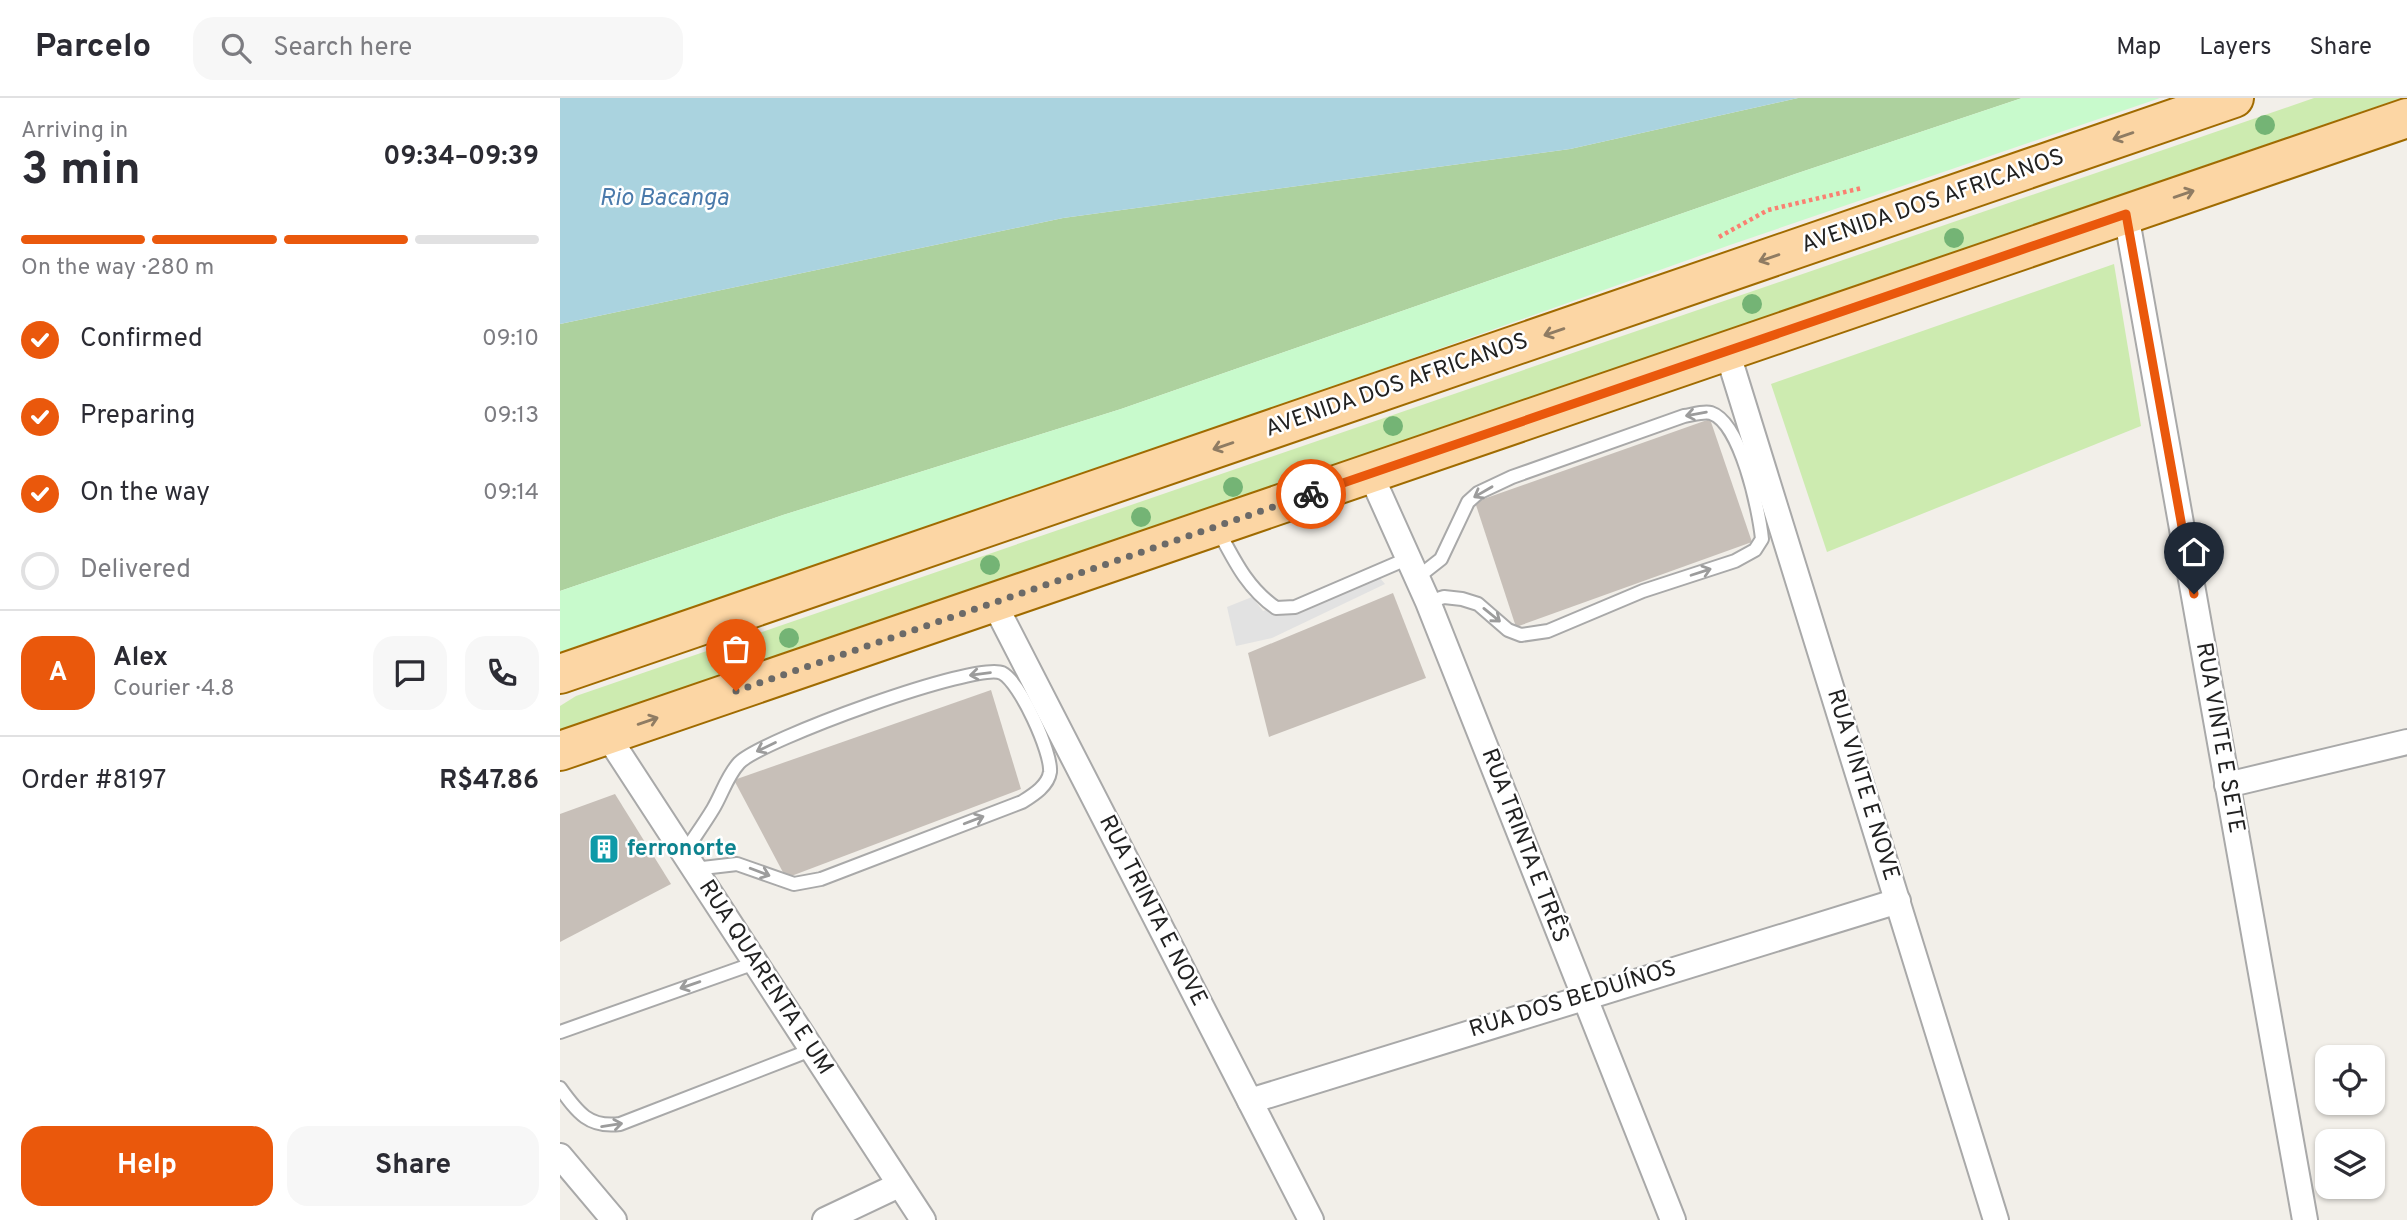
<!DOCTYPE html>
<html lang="en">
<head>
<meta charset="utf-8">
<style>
  body { margin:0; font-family:Overpass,sans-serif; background:#f7f7f7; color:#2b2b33; height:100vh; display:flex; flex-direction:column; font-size:26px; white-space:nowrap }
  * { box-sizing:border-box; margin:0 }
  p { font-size:23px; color:#7c7c81 }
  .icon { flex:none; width:38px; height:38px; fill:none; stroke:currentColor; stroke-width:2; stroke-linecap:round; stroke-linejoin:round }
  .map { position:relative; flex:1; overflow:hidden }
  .panel { display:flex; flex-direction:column; background:#fff; width:560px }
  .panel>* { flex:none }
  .fabs { position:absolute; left:1755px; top:947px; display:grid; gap:14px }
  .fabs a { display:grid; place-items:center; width:70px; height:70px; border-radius:14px; background:#fff; box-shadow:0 2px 5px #0004; font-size:35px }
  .pin { position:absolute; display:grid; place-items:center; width:60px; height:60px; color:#fff; margin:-72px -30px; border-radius:50% 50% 50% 0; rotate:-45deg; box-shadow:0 0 7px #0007 }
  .pin .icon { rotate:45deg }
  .courier { position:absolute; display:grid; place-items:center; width:70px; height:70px; margin:-35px; border:5px solid #ea580c; border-radius:50%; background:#fff; color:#222; box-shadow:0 2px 9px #0007 }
  .head em { font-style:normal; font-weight:700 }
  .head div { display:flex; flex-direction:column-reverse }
  .head { display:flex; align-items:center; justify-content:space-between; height:119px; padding:0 21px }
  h1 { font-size:46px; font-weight:700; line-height:52px }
  .bar { display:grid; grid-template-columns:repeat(4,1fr); gap:10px 7px; align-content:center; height:84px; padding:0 21px }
  .bar i { height:9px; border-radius:5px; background:#e1e1e2 }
  .bar .active { background:#ea580c }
  .bar p { grid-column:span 4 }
  .line { display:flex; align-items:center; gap:18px; padding:0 21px; border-top:2px solid #e1e1e2 }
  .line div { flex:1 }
  .round { display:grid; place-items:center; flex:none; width:74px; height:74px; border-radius:21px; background:#f7f7f7 }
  ol { padding:0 21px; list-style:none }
  li { display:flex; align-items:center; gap:21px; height:77px }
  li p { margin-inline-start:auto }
  li .icon { padding:7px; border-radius:50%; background:#ea580c; color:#fff; stroke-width:4 }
  li:last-child { color:#7c7c81 }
  li i { width:38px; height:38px; border:4px solid #e1e1e2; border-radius:50% }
  .button { display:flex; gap:14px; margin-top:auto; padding:14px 21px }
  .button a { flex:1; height:80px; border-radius:21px; background:#ea580c; color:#fff; font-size:28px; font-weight:700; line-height:80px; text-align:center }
  .button a+a { background:#f7f7f7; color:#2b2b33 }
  header { display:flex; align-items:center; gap:42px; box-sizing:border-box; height:98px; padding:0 35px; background:#fff; border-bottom:2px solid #e1e1e2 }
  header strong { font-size:33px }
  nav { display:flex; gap:38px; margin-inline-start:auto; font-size:24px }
  .search { width:490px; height:63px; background:#f7f7f7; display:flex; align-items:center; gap:18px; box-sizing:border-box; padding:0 24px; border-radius:21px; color:#7c7c81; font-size:26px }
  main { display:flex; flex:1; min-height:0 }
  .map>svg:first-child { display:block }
  .grass { fill:#cdebb0 }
  .forest { fill:#add19e }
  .park { fill:#c8facc }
  .parking { fill:#e2e2e2 }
  .water { fill:#aad3df }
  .building { fill:#c7bfb8 }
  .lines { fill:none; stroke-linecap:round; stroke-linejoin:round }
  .lane-casing { stroke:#a9a9a9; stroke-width:16 }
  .street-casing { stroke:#a9a9a9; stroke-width:28 }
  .primary-casing { stroke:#a06b00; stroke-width:42 }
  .path { stroke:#fa8072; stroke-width:4.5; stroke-dasharray:3.5 3.5; stroke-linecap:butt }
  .lane { stroke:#fff; stroke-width:12 }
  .street { stroke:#fff; stroke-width:24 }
  .primary { stroke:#fcd6a4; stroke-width:38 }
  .tree { fill:#74b475 }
  .oneway { stroke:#8f7c63 }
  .oneway2 { stroke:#9c9c9c }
  .done { stroke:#6b6a68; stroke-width:7; stroke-dasharray:0 12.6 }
  .route { stroke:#ea580c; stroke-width:9 }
  .labels { text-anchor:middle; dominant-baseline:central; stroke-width:5; stroke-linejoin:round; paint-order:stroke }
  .street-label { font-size:23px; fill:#222; stroke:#fff }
  .culture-label { font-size:23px; font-weight:bold; fill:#0d838f; stroke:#fff; text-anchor:start }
  .water-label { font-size:24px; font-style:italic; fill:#4a7aab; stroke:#fff }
</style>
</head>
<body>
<header>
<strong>Parcelo</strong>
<div class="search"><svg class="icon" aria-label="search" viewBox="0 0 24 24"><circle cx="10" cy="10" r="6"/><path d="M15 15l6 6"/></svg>Search here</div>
<nav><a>Map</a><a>Layers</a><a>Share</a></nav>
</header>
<main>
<section class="panel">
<div class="head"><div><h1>3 min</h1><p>Arriving in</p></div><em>09:34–09:39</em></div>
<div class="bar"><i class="active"></i><i class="active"></i><i class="active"></i><i></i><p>On the way · 280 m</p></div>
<ol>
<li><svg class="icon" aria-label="check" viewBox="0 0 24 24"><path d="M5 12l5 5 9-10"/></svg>Confirmed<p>09:10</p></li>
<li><svg class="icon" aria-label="check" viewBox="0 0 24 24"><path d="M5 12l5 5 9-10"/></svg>Preparing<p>09:13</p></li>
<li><svg class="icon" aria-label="check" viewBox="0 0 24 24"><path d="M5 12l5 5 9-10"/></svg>On the way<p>09:14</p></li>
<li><i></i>Delivered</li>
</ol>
<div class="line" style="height:126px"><b class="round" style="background:#ea580c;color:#fff">A</b><div><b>Alex</b><p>Courier · 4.8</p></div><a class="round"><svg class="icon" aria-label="chat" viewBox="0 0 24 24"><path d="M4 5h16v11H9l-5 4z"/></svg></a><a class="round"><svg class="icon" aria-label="phone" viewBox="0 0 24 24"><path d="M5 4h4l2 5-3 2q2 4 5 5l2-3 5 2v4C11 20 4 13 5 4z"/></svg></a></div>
<div class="line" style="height:91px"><div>Order #8197</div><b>R$47.86</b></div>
<div class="button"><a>Help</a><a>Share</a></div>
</section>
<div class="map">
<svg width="1847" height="1122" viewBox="0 0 1847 1122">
  <rect width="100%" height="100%" fill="#f2efe9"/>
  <g class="grass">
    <polygon points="1754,0 1842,0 0,632 0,608 16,598"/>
    <polygon points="1554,166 1581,328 1267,454 1211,286"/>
  </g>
  <polygon class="forest" points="1238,0 1462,0 1235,76 561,311 223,417 0,493 0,226 503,120 1010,51"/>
  <polygon class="park" points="1462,0 1600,0 1170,147 528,376 0,554 0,493 223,417 561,311 1235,76"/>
  <polygon class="parking" points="815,474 825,486 712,540 676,548 667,509 692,499 703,513"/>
  <polygon class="water" points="0,0 1238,0 1010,51 503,120 0,226"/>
  <g class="building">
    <polygon points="1150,321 1192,444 956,529 915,404"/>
    <polygon points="833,495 866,580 709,639 688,555"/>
    <polygon points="431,592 461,691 226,780 174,682"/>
    <polygon points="55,696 111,786 0,844 0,716"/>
  </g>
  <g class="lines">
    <g class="lane-casing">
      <g id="lane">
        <path d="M658,432C674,462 687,490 716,510L735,509L849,460"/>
        <path d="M858,479L881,461L908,404L918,395L952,379L1124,318C1132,317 1143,313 1151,315C1181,325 1199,412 1202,441L1195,452L1175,463L1083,493L988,533L961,537L948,532L918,506L902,501L884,499L868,504"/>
        <path d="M124,755C133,741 144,726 153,711C162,696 167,678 179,665C201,642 417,563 442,575C460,584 492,655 490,674C488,688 473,697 462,704L261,781L234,786L177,766L134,771"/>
        <polyline points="0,934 195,865"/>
        <path d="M0,990C18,1015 29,1030 60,1026L251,952"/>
      </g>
    </g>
    <g class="street-casing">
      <g id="street">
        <polyline points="1566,116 1745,1122"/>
        <polyline points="1167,253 1436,1122"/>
        <polyline points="810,375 868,504 1113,1122"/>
        <polyline points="434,505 751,1122"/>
        <polyline points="47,637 363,1122"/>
        <polyline points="1667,687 1847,644"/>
        <polyline points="690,1003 1338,803"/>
        <polyline points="0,1058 54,1122"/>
        <polyline points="265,1122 339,1087"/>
      </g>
    </g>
    <g class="primary-casing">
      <g id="primary">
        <polyline points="0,576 1674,0"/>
        <polyline points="0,653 1847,20"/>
      </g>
    </g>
    <polyline class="path" points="1159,139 1208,112 1302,90"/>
    <use href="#lane" class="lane"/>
    <use href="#street" class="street"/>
    <use href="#primary" class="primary"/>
  </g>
  <g class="tree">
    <circle cx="1705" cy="27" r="10"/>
    <circle cx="1394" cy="140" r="10"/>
    <circle cx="1192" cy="206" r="10"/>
    <circle cx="833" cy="328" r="10"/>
    <circle cx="673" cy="389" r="10"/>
    <circle cx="581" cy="419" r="10"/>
    <circle cx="430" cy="467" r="10"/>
    <circle cx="229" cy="540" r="10"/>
  </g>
  <defs><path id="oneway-shaft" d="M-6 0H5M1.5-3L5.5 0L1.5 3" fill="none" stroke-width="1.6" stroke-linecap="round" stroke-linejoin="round" transform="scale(1.75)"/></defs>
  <g class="oneway">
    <use href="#oneway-shaft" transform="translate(1563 38) rotate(161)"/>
    <use href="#oneway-shaft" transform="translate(1624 96) rotate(-19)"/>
    <use href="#oneway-shaft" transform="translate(1209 160) rotate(161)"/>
    <use href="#oneway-shaft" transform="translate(994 234) rotate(161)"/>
    <use href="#oneway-shaft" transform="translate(663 348) rotate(161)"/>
    <use href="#oneway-shaft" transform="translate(88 623) rotate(-19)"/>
  </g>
  <g class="oneway2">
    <use href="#oneway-shaft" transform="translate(1136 316) rotate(170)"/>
    <use href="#oneway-shaft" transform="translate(923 394) rotate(150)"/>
    <use href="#oneway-shaft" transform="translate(1141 474) rotate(-18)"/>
    <use href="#oneway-shaft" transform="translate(932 517) rotate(39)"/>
    <use href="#oneway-shaft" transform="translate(420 576) rotate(173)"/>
    <use href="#oneway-shaft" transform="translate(206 649) rotate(154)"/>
    <use href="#oneway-shaft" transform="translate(414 722) rotate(-21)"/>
    <use href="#oneway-shaft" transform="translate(200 774) rotate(21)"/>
    <use href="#oneway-shaft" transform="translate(130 887) rotate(161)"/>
    <use href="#oneway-shaft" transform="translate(52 1027) rotate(-9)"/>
  </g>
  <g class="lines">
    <polyline class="done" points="176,593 751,396"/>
    <polyline class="route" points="751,396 1566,116 1634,496"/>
  </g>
  <defs>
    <g id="building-square" transform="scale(1.575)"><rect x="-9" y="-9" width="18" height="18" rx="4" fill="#0f9aa8" stroke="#fff"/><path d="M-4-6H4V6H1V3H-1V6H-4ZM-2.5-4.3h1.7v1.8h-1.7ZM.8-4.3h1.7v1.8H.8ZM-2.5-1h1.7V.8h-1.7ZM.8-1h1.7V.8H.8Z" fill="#fff"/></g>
  </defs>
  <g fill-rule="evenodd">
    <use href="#building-square" x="44" y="751"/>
  </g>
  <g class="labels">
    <g class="street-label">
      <text transform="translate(1373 104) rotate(-19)">AVENIDA DOS AFRICANOS</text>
      <text transform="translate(837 288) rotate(-19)">AVENIDA DOS AFRICANOS</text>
      <text transform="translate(1659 640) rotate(80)">RUA VINTE E SETE</text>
      <text transform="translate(1302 687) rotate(73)">RUA VINTE E NOVE</text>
      <text transform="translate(964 748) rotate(69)">RUA TRINTA E TRÊS</text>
      <text transform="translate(592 813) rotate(63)">RUA TRINTA E NOVE</text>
      <text transform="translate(205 880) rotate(57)">RUA QUARENTA E UM</text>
      <text transform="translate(1013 902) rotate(-17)">RUA DOS BEDUÍNOS</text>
    </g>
    <g class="culture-label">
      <text x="67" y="751">ferronorte</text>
    </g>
    <g class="water-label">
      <text x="104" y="101">Rio Bacanga</text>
    </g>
  </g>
</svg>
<div class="fabs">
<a><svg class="icon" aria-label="locate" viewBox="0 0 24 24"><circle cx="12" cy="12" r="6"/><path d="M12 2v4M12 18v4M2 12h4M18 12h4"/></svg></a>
<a><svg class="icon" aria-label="layers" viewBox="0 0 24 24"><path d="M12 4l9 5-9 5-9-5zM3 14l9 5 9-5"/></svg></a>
</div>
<div class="pin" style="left:176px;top:593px;background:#ea580c"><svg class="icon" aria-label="bag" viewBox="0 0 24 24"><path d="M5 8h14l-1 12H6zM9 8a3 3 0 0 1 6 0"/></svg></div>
<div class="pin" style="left:1634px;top:496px;background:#1f2937"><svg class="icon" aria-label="home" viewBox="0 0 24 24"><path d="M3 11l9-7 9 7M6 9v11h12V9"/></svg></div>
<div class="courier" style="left:751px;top:396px"><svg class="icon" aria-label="bike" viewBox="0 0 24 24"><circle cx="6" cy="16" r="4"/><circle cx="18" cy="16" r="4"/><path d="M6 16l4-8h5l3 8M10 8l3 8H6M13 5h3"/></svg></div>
</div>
</main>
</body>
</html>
